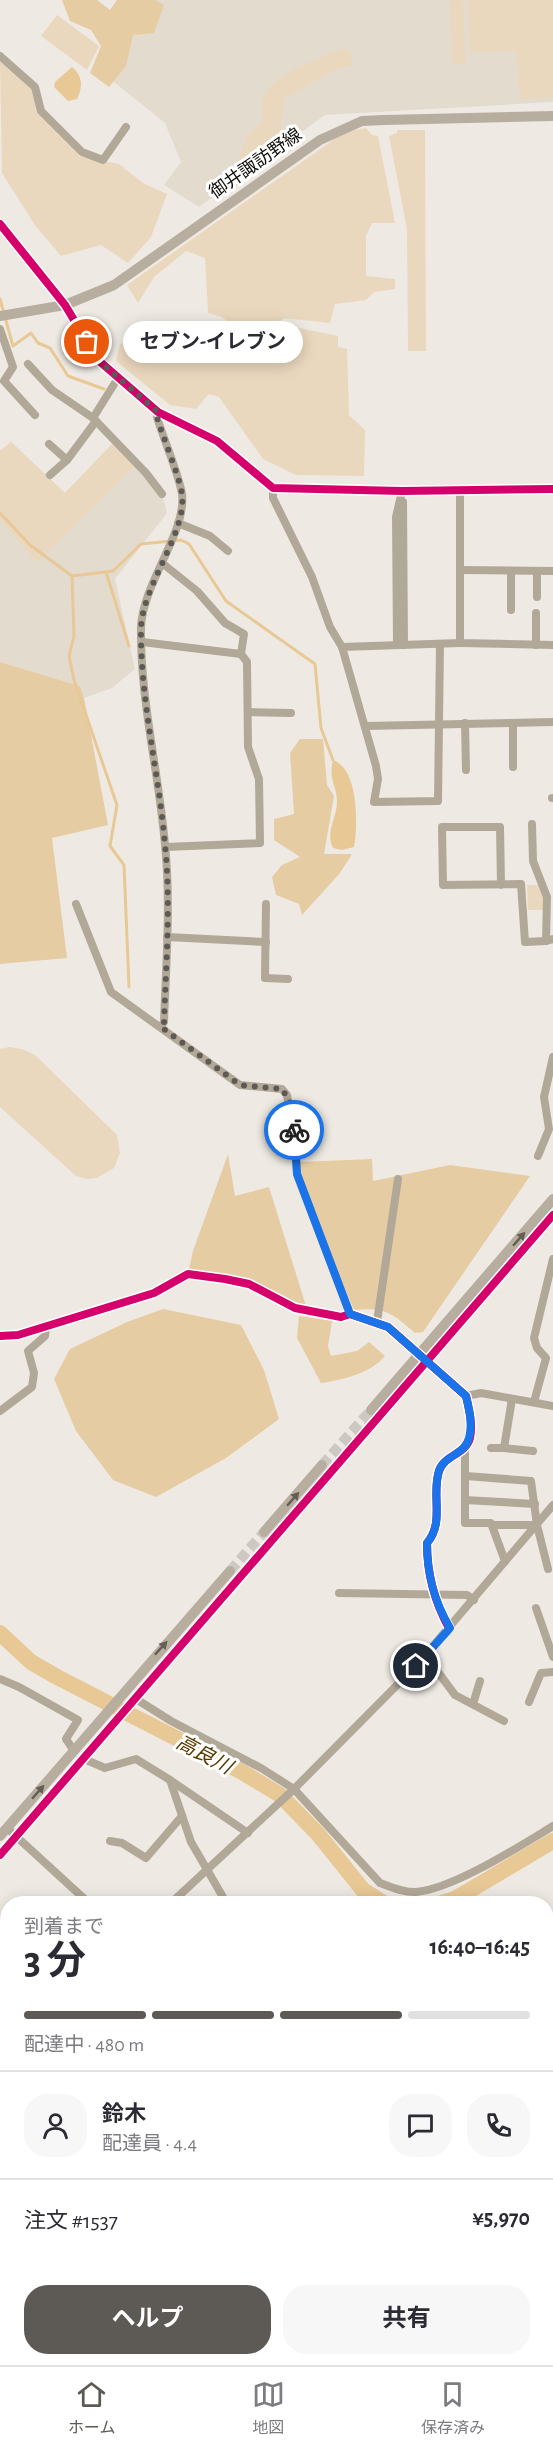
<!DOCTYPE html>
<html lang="ja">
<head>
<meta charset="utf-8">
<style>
  body { margin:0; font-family:"Alegreya Sans","Noto Sans JP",sans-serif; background:#f7f7f7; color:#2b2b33; height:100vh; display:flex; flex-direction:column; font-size:22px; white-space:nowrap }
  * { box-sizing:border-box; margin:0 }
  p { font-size:20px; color:#7c7c81 }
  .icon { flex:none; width:33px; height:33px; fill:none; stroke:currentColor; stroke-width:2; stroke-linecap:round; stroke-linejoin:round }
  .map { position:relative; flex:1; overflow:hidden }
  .panel { position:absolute; left:0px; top:1896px; width:554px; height:470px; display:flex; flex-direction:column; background:#fff; border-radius:24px 24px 0 0; box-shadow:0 3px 15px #0003 }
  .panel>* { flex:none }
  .pin { position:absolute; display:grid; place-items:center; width:51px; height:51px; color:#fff; margin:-26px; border:3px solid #fff; border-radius:50%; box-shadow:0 2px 6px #0007 }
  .courier { position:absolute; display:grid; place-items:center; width:60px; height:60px; margin:-30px; border:4px solid #1a73e8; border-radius:50%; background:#fff; color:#222; box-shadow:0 2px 8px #0007 }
  .bubble { position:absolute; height:42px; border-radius:21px; background:#fff; box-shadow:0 3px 15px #0003; font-size:20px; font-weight:700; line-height:42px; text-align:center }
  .head em { font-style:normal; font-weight:700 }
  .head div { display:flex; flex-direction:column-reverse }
  .head { display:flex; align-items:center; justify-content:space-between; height:102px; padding:0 24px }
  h1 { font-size:39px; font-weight:700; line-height:45px }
  .bar { display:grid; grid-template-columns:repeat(4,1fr); gap:9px 6px; align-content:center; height:72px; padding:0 24px }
  .bar i { height:8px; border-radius:4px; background:#e1e1e2 }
  .bar .active { background:#5d5a55 }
  .bar p { grid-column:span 4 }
  .line { display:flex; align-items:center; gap:15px; padding:0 24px; border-top:2px solid #e1e1e2 }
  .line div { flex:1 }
  .round { display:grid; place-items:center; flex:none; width:63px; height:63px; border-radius:24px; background:#f7f7f7 }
  .action { display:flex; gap:12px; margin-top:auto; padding:12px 24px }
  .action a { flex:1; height:69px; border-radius:24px; background:#5d5a55; color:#fff; font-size:24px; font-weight:700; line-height:69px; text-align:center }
  .action a+a { background:#f7f7f7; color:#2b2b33 }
  .tabs { display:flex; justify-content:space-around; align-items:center; height:84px; border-top:2px solid #e1e1e2; background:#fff; font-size:16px; color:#7c7c81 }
  .tabs a { display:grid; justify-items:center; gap:3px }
  .tabs .active { color:#5d5a55 }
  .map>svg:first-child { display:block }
  .built { fill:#e4dbcf }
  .green { fill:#ead8be }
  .forest { fill:#e6cca2 }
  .water { fill:#e8c895 }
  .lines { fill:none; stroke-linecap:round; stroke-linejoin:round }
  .stream { stroke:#e8c895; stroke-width:3 }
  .river { stroke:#e8c895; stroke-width:16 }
  .secondary-tunnel { stroke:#cdc9c2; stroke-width:10; stroke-dasharray:10 5; stroke-linecap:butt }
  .street { stroke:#b2a898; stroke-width:8 }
  .secondary { stroke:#b8aea0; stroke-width:10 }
  .primary { stroke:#b2a897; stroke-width:12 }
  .cycleway-casing { stroke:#fff; stroke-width:11 }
  .cycleway { stroke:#d6006c; stroke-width:8 }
  .oneway { fill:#645e54 }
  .done { stroke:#5d5a55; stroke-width:6; stroke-dasharray:0 10.8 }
  .route { stroke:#1a73e8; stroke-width:8 }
  .labels { text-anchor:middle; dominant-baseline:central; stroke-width:6; stroke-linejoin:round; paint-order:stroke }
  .street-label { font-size:18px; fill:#0f0d09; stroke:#fff }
  .water-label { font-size:20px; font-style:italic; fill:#583b00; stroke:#fff }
</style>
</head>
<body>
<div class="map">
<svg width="553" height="2365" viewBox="0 0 553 2365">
  <rect width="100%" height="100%" fill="#eeeae3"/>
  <g class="built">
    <polygon points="132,0 553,0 553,102 325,115 199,207 164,185 181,162 165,123 94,66"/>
    <polygon points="115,441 162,494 167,513 115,579 135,669 112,688 84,698 80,686 0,662 0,451 11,442 65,493"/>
  </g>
  <g class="green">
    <polygon points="450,0 463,0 466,64 452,64"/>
    <polygon points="467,0 553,0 553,97 520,99 516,51 470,52"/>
    <polygon points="57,15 99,46 87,70 41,36"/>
    <path d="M344,48L353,55L352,66L339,68L285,98L280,134L263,148L238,186L229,184L248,133L263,122C263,115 261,106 263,99C267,76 323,56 344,48Z"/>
    <polygon points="3,59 35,87 41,111 82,152 78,156 119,164 143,183 167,194 151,237 128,263 101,245 61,256 35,225 2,173 0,62"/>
    <polygon points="366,128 372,135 378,136 395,223 372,223 366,236 366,276 395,279 395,289 374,292 366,300 335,304 330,323 284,318 255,344 222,317 208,313 205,258 186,251 154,277 138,303 127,285 336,138 355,130"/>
    <polygon points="397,130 425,130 426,351 408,351 407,229 389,136 397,133"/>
    <path d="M190,322L203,328L210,322C230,331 240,353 259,359L275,348L294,327L338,336V347L347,349L349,415L365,430L364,476L296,475L263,459L219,397L209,394L196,409L170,405L116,361L120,344L162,334Z"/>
    <polygon points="11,442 65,493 114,442 136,465 37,563 0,519 0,451"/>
    <polygon points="527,885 539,885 544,895 544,910 528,910"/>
    <polygon points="9,1047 22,1049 35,1055 117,1135 120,1153 114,1168 97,1178 87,1179 76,1176 0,1107 0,1049"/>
  </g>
  <g class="forest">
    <polygon points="62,0 97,0 110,10 117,0 155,0 164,5 154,33 133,35 126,66 109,87 90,73 101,46 91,30 70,21"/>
    <polygon points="0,662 80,686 84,698 108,825 52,838 67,958 0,964"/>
    <polygon points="300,739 323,739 327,785 334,796 324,854 352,854 340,873 302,915 299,904 276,895 272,877 282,865 300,857 274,840 274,819 294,814 290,753"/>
    <polygon points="228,1154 235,1196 269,1187 306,1306 249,1284 188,1274 193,1251"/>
    <path d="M372,1159L373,1181L450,1165L530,1176L423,1332L415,1333C392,1313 385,1307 354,1310L298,1178L300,1162Z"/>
    <polygon points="163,1309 241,1325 264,1370 279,1419 226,1458 156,1497 113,1480 76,1431 54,1379 70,1349 127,1322"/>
    <path d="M299,1316L332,1321L328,1346L331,1356L357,1351L369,1342L385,1356C371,1373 343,1380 321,1383L297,1338Z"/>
  </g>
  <g class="water">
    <path d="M72,67C83,76 83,87 77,99L68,101L54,87L55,82Z"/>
    <path d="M333,760C359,769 358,826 354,847L342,850L333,848C325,831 337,818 337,802C337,784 328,782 333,760Z"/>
  </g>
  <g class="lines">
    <g class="stream">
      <polyline points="0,299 13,346 31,333 38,343 50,348 68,376 104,389"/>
      <polyline points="0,513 30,545 72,576 74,636 69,656 74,680 117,805 110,846 124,865 129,987"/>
      <polyline points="106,572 129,646"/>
      <polyline points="72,576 113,571 141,544 181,540 189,544 226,601 315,664 321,728 333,760"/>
    </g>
    <g class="river">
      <polyline points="0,1633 31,1662 57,1677 242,1772 280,1795 318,1834 363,1890 385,1904"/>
      <polyline points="439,1904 455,1899 553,1841"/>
    </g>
    <g class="secondary-tunnel">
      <polyline points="322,1465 371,1410"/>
      <polyline points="329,1473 376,1417"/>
      <polyline points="230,1571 264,1532"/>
      <polyline points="238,1579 272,1539"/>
    </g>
    <g class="street">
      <polyline points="0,56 35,87 41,111 82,152 103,160 126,127"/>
      <polyline points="0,224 65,305 98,360 158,412 217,441 273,488 402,491 553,489"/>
      <polyline points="0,329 13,367 4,381 35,415"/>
      <polyline points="28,364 52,390 93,418 118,378"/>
      <path d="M158,412L157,417C163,438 179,474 182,494C187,532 142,584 141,628C140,700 159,773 165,845C171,903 166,964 164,1022L161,1027"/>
      <polyline points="93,418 146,473 162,494"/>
      <polyline points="49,444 67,460"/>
      <polyline points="50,475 67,460 96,421"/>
      <polyline points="273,488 273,498 312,577 330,627 342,647 376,766 378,779 374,802 438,801 440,644"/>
      <polyline points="460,490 460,643 553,645"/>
      <polyline points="403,502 404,645"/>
      <polyline points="178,523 210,536 228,551"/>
      <polyline points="162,563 197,591 225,623 244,634 241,654 247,662 248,747 259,779 260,843 166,847"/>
      <polyline points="460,570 553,571"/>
      <polyline points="511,571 511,610"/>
      <polyline points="537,571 537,597"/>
      <polyline points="142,642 241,654"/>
      <polyline points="397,645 396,517 402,491"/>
      <polyline points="536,645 536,613"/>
      <polyline points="342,647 460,643"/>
      <polyline points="248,712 291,713"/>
      <polyline points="465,723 466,770"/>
      <polyline points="513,723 513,767"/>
      <polyline points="366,726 553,722"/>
      <polyline points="552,798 553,798"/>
      <polyline points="532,824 533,861 547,897 546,941 553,939"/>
      <polyline points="501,885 500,827 442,827 443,885 521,884 525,942 546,941"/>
      <polyline points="76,904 111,992 240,1085 282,1089 287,1095 296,1149 297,1174 350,1314"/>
      <polyline points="266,904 265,978 288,979"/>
      <polyline points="167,937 266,942"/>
      <polyline points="538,1156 549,1129 544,1097 553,1057"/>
      <polyline points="377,1322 398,1179"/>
      <path d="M0,1336L18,1335L154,1293L188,1274L225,1279L249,1284L295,1308L341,1317L350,1314L388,1327L466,1396C469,1409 473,1424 470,1438C465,1455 444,1455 439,1471C431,1495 445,1522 427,1543C427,1575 434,1601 449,1628"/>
      <polyline points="466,1396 481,1393 553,1406"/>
      <polyline points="512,1399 504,1448 533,1451"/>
      <polyline points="534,1402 546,1358 537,1348 534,1338 553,1259"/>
      <polyline points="0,1411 32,1387 34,1373 28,1351 45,1336 46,1326"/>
      <polyline points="465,1448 465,1523 491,1523 505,1561"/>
      <polyline points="491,1448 504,1448"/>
      <polyline points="466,1476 531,1481 537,1525 548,1569"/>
      <polyline points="465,1500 535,1504"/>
      <polyline points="493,1525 537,1525"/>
      <polyline points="339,1593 467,1595 474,1600"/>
      <polyline points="536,1608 553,1657"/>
      <polyline points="426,1656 455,1695 504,1721"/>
      <polyline points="0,1679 19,1687 78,1720 66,1739 74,1751"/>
      <path d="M136,1699L171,1721L261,1768L294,1789L380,1883C391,1887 404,1893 416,1892C453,1889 520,1846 553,1826"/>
      <polyline points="529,1702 541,1673 553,1672"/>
      <polyline points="473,1704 480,1681"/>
      <polyline points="84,1759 105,1768 136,1759 170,1780 191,1842 227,1904"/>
      <polyline points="170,1780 248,1833"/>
      <polyline points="7,1828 90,1904"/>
      <polyline points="110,1841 122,1843 146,1858 182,1816"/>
      <polyline points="170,1904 294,1789 416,1666 553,1505"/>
      <polyline points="546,1934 553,1936"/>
    </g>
    <g class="secondary">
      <polyline points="0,316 65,305 114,285 320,140 362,121 384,120 553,116"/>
      <polyline points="371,1410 553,1199"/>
      <polyline points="376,1417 553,1215"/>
      <polyline points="264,1532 322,1465"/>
      <polyline points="272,1539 329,1473"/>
      <polyline points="0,1836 230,1571"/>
      <polyline points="0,1855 238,1579"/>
    </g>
    <g class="primary">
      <polyline points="546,1965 553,1957"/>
      <polyline points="546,2251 553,2257"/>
      <polyline points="546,2357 553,2349"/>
    </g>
    <g class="cycleway-casing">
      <g id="cycleway">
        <polyline points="0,224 65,305 98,360 158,412 217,441 273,488 402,491 553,489"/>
        <path d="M0,1336L18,1335L154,1293L188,1274L225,1279L249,1284L295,1308L341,1317L350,1314L388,1327L466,1396C469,1409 473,1424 470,1438C465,1455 444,1455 439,1471C431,1495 445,1522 427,1543C427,1575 434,1601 449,1628"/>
        <polyline points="0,1855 553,1215"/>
      </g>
    </g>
    <use href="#cycleway" class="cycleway"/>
  </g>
  <defs><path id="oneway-solid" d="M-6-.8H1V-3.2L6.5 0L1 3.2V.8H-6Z" transform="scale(1.5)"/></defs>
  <g class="oneway">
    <use href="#oneway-solid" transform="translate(519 1239) rotate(-49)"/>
    <use href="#oneway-solid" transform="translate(293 1499) rotate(-49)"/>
    <use href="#oneway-solid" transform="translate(161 1648) rotate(-48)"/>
    <use href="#oneway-solid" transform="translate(38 1792) rotate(-49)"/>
  </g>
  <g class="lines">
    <path class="done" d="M87,342L98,360L158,412L157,417C163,438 179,475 182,494C187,533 143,584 141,628C140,700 159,773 165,845C171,903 166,964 164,1022L161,1027L240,1085L282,1089L290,1102L294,1130"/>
    <path class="route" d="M294,1130L297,1174L350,1314L388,1327L466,1396C469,1409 473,1424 469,1438C465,1455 444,1455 439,1471C431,1495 445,1522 427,1543C427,1575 434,1601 450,1628L416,1666"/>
  </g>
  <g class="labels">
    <g class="street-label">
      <text transform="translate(256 164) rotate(-35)">御井諏訪野線</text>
    </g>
    <g class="water-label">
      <text transform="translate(204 1755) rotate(28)">高良川</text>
    </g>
  </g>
</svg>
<div class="pin" style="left:87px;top:342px;background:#ea580c"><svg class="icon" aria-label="bag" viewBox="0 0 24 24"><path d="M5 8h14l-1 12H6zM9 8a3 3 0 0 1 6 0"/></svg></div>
<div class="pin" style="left:416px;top:1666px;background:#1f2937"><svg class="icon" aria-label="home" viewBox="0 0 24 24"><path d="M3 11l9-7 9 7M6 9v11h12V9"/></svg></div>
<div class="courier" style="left:294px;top:1130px"><svg class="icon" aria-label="bike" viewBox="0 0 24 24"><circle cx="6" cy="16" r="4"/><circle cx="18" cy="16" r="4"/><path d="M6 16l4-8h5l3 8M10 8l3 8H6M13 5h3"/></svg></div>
<div class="bubble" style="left:123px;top:321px;width:180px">セブン-イレブン</div>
<section class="panel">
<div class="head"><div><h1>3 分</h1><p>到着まで</p></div><em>16:40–16:45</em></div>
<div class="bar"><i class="active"></i><i class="active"></i><i class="active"></i><i></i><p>配達中 · 480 m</p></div>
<div class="line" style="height:108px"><a class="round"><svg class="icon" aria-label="person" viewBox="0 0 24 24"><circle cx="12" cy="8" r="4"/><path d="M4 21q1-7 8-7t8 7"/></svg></a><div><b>鈴木</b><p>配達員 · 4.4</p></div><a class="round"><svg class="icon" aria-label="chat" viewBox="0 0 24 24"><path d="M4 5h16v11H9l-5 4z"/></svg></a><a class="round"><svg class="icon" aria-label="phone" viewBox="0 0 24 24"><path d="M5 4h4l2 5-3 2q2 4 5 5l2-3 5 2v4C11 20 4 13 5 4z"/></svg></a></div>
<div class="line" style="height:78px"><div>注文 #1537</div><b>¥5,970</b></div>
<div class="action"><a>ヘルプ</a><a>共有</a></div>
</section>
</div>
<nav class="tabs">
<a class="active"><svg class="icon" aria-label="home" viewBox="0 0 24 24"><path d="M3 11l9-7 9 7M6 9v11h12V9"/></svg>ホーム</a>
<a><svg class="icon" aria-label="map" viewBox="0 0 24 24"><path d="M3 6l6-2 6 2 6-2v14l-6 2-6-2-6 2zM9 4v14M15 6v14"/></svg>地図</a>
<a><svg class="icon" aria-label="saved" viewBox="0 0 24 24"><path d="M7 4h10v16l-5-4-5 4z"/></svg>保存済み</a>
</nav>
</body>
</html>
